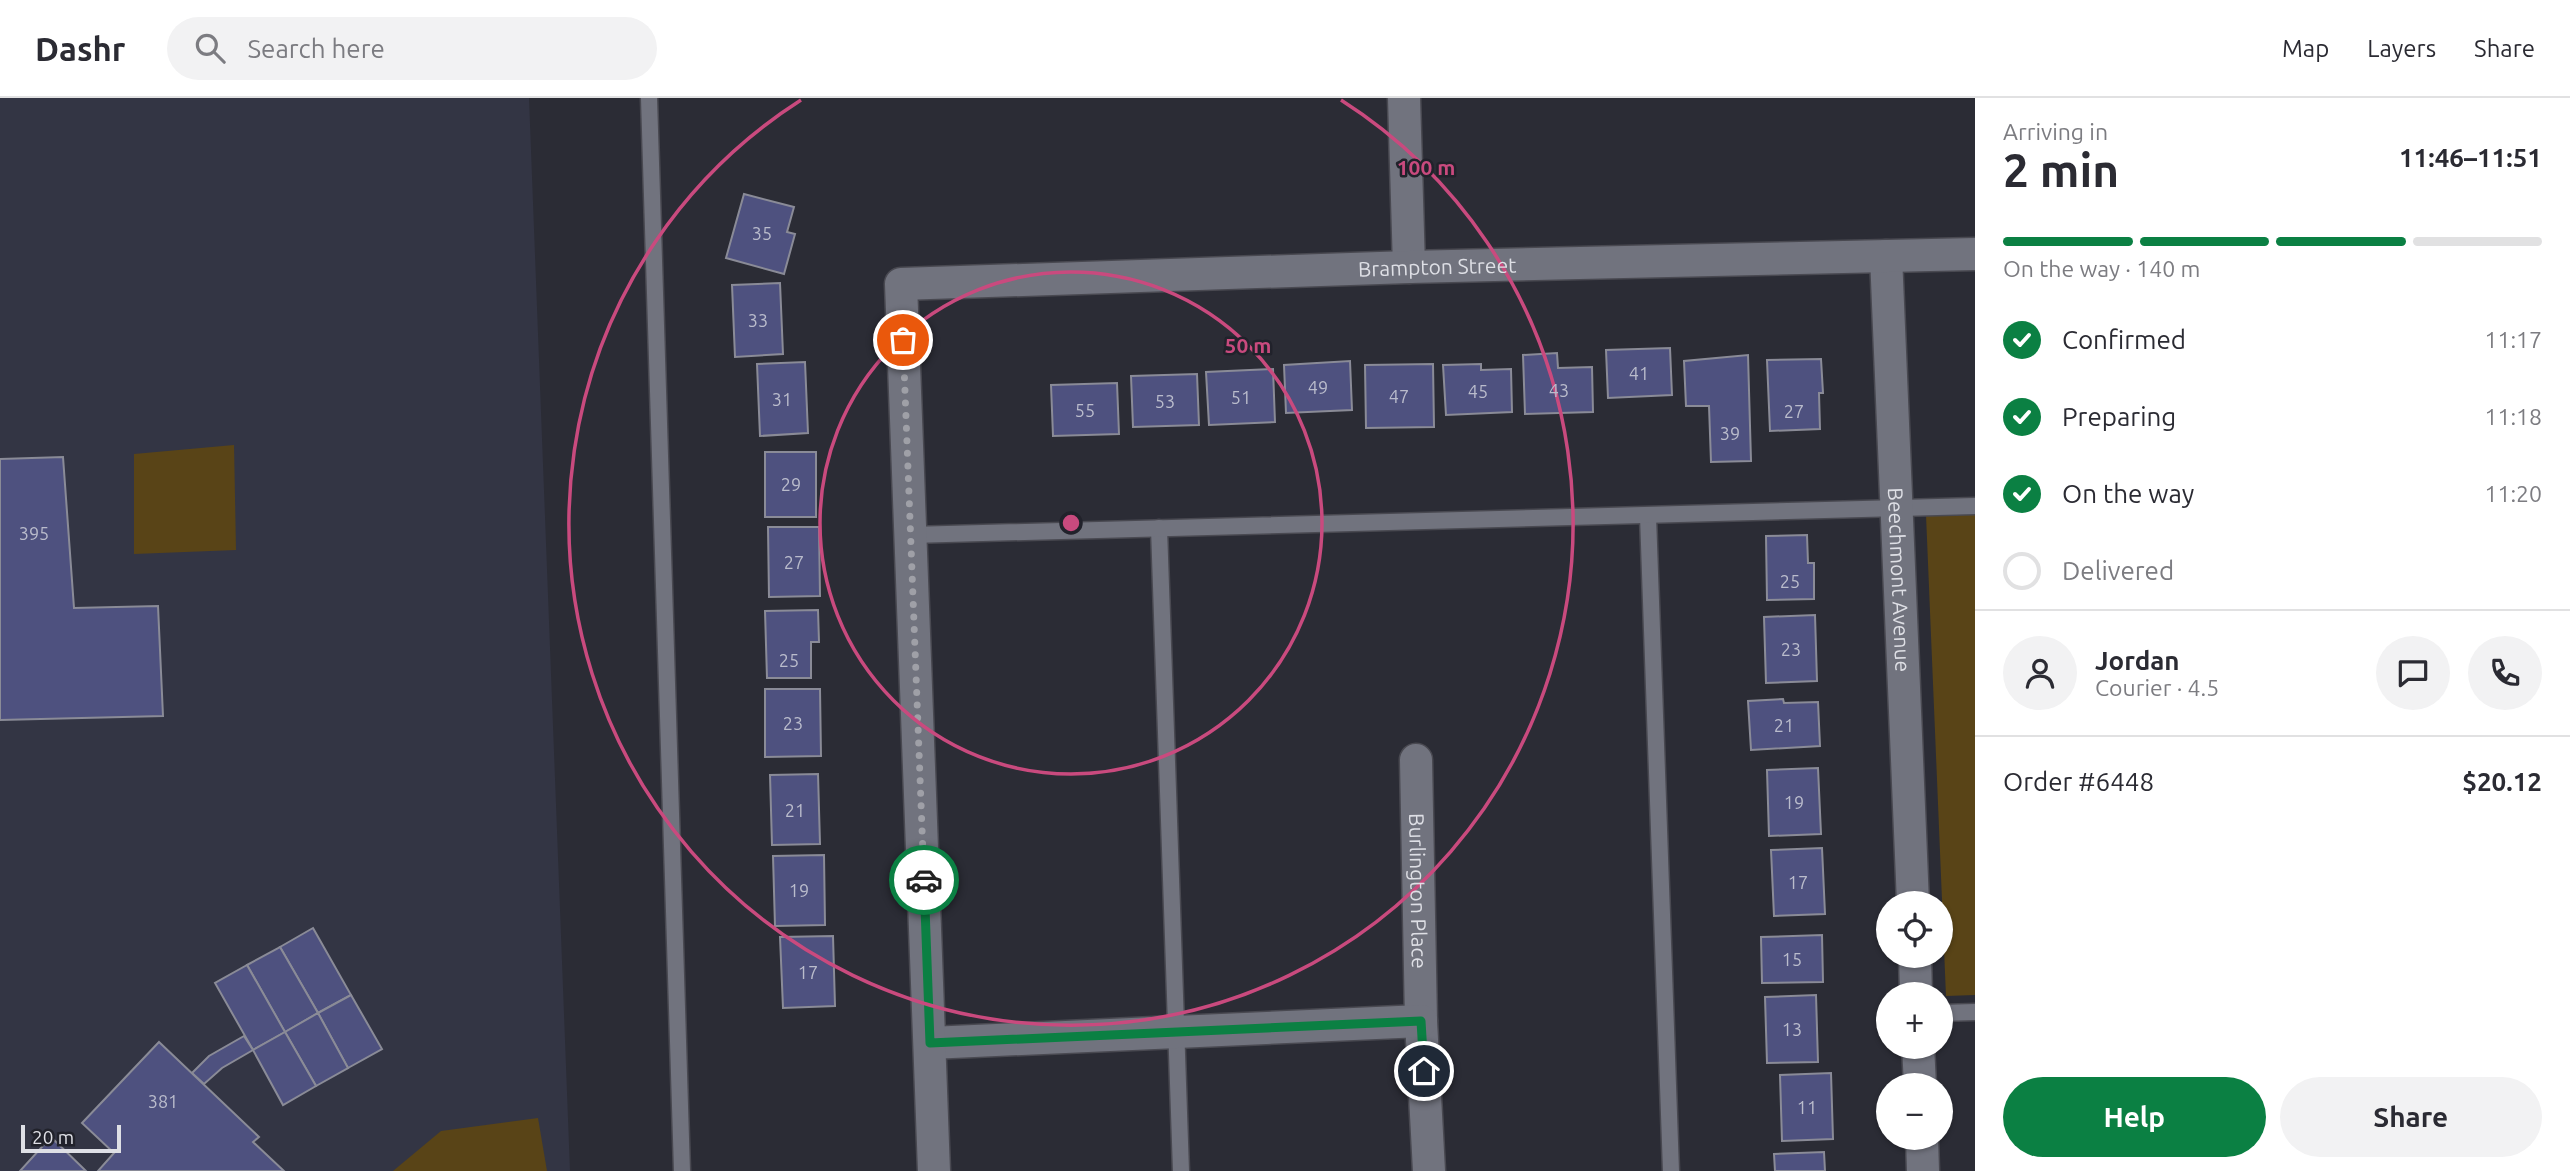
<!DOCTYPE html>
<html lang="en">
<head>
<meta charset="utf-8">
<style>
  body { margin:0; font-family:Ubuntu,sans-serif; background:#f2f2f3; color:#2b2b33; height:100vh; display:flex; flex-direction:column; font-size:26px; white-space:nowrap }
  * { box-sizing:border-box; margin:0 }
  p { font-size:23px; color:#7c7c81 }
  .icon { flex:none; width:38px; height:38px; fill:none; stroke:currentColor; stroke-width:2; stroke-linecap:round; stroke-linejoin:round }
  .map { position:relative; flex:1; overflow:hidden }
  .panel { display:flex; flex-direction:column; background:#fff; width:595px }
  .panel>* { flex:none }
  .buttons { position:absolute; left:1876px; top:793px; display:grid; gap:14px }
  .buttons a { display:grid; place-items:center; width:77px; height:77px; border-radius:50%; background:#fff; box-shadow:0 2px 5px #0004; font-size:35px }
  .scale { position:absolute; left:21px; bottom:18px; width:100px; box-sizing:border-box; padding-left:7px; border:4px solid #dedfe5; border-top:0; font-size:19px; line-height:24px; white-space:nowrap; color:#dedfe5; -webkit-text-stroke:5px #21222b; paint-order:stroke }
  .pin { position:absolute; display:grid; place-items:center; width:60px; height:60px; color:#fff; margin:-30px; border:4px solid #fff; border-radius:50%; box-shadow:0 2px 7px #0007 }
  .courier { position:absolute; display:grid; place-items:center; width:70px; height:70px; margin:-35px; border:5px solid #0b8043; border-radius:50%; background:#fff; color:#222; box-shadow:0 2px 9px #0007 }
  .headline em { font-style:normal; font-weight:700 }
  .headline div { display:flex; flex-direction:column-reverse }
  .headline { display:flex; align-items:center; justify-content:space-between; height:119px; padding:0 28px }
  h1 { font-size:46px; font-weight:700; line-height:52px }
  .bar { display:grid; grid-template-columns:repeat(4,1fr); gap:10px 7px; align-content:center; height:84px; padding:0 28px }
  .bar i { height:9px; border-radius:5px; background:#e1e1e2 }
  .bar .active { background:#0b8043 }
  .bar p { grid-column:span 4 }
  .line { display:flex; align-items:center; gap:18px; padding:0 28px; border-top:2px solid #e1e1e2 }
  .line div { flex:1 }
  .round { display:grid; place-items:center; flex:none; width:74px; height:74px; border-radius:37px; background:#f2f2f3 }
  ol { padding:0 28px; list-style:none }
  li { display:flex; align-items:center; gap:21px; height:77px }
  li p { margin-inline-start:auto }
  li .icon { padding:7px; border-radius:50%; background:#0b8043; color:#fff; stroke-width:4 }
  li:last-child { color:#7c7c81 }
  li i { width:38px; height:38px; border:4px solid #e1e1e2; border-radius:50% }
  .button { display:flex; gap:14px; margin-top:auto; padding:14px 28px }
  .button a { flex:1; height:80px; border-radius:42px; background:#0b8043; color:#fff; font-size:28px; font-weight:700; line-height:80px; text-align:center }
  .button a+a { background:#f2f2f3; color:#2b2b33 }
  header { display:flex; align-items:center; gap:42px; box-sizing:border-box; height:98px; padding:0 35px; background:#fff; border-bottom:2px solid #e1e1e2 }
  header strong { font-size:33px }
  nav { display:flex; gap:38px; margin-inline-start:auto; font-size:24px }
  .search { width:490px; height:63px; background:#f2f2f3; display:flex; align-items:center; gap:18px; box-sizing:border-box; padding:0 24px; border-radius:38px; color:#7c7c81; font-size:26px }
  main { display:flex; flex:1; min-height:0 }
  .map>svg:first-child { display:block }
  .built { fill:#333544 }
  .green { fill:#594417 }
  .building { fill:#4e517f; stroke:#8a8b97; stroke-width:2 }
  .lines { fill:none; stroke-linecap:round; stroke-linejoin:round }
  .service-casing { stroke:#494951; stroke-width:19 }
  .minor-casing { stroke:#494951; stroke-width:35 }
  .service { stroke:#71737e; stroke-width:16 }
  .minor { stroke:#71737e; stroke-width:32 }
  .done { stroke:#9fa0a7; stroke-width:7; stroke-dasharray:0 12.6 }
  .route { stroke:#0b8043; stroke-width:9 }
  .ring { fill:none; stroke:#c94a7e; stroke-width:3.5 }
  .labels { text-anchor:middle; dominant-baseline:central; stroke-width:5; stroke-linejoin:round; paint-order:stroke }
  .number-label { font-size:18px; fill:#babccc }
  .street-label { font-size:21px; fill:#dedfe5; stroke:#21222b }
  .centre { fill:#c94a7e; stroke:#21222b; stroke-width:3.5 }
  .ring-label { font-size:21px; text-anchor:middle; font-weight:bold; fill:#c94a7e; stroke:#21222b; stroke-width:5; stroke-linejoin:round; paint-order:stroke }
</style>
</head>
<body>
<header>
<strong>Dashr</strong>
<div class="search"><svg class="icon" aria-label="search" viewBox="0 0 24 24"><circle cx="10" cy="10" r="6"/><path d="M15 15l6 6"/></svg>Search here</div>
<nav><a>Map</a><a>Layers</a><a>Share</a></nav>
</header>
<main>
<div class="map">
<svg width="1975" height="1073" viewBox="0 0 1975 1073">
  <rect width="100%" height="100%" fill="#2b2c35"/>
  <polygon class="built" points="0,0 529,0 570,1073 0,1073"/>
  <g class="green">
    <polygon points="234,347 236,452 134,456 134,356"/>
    <polygon points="1975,415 1975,897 1946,898 1926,417"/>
    <polygon points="538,1020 547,1073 393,1073 441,1033"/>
  </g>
  <g class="building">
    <polygon points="744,96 794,109 787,134 795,136 784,176 726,160"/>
    <polygon points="780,185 783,256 735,259 732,187"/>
    <polygon points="1670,250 1672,297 1608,300 1606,252"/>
    <polygon points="1557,255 1558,270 1592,269 1593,314 1525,316 1523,257"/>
    <polygon points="1748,257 1751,363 1711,364 1709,308 1686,308 1684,263"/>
    <polygon points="1821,261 1823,295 1819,295 1820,331 1770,333 1767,262"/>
    <polygon points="1350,263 1352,312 1286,315 1284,267"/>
    <polygon points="805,264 808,335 760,338 757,266"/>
    <polygon points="1433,266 1434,329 1366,330 1365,267"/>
    <polygon points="1481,266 1481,272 1511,271 1512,314 1446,317 1443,267"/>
    <polygon points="1273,271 1275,324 1209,327 1206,274"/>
    <polygon points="1197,276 1199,327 1133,329 1131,278"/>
    <polygon points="1117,285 1119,336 1053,338 1051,287"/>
    <rect x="765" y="354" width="51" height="65"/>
    <polygon points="63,359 74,510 158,508 163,618 0,622 0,361"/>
    <polygon points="768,429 819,429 820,498 769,499"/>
    <polygon points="1807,437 1808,465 1814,465 1814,501 1767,502 1766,438"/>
    <polygon points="818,512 819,544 811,544 811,580 767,580 765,513"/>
    <polygon points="1815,517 1817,583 1766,585 1764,519"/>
    <polygon points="765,591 820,591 821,658 765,659"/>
    <polygon points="1783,601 1784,605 1818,604 1820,648 1751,652 1748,603"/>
    <polygon points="1818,670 1821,736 1769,738 1767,672"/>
    <polygon points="818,676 820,746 772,747 770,677"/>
    <polygon points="1822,750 1825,816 1774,818 1771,752"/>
    <polygon points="824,757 825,827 775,828 773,758"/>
    <polygon points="313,830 351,897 318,915 280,849"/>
    <polygon points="1822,837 1823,884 1762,885 1761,839"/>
    <polygon points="833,838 835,908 783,910 780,839"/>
    <polygon points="280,849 318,915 285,934 247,867"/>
    <polygon points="247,867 285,934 253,952 215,885"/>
    <polygon points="351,897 382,951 348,970 318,915"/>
    <polygon points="1816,897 1818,964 1767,965 1765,899"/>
    <polygon points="318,915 348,970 316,988 285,934"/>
    <polygon points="285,934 316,988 283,1007 253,952"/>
    <polygon points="244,938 253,952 222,970 204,986 192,975 209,958"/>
    <polygon points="159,944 259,1039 253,1044 284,1073 98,1073 114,1055 82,1025"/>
    <polygon points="1831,975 1833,1041 1782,1043 1780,977"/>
    <polygon points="51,1039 86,1073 20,1073"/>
    <polygon points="1824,1054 1825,1073 1775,1073 1774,1056"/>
  </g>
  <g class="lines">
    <g class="service-casing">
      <g id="service">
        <polyline points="649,0 682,1073"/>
        <polyline points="1648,418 1671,1073"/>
        <polyline points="1159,430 1181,1073"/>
        <polyline points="911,437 1975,408"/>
        <polyline points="1941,915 1975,914"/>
      </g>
    </g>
    <g class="minor-casing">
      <g id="minor">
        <polyline points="1404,0 1409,169"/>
        <path id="s1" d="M1886,158L1913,805"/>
        <path id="s2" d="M1416,662L1421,923L1429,1073"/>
        <polyline points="1915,858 1916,896"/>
        <polyline points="930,945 1421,923"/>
        <polyline points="1918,948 1920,987"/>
        <polyline points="1922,1040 1923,1073"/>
        <path id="s3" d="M934,1073L901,186L1409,169L1975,156"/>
      </g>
    </g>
    <use href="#service" class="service"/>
    <use href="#minor" class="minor"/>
  </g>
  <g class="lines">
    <polyline class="done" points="903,242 924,782"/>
    <polyline class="route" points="924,782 930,945 1421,923 1424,973"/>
  </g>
  <g class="ring">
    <circle cx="1071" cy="425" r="251"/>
    <path d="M1341 2A502 502 0 1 1 801 2"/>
  </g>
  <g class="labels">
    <g class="number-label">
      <text x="762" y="135">35</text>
      <text x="758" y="222">33</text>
      <text x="1639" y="275">41</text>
      <text x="1318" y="289">49</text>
      <text x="1559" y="292">43</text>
      <text x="1478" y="293">45</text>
      <text x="1399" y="298">47</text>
      <text x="1241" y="299">51</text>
      <text x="782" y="301">31</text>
      <text x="1165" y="303">53</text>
      <text x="1085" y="312">55</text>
      <text x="1794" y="313">27</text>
      <text x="1730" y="335">39</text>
      <text x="791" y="386">29</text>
      <text x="34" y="435">395</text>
      <text x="794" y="464">27</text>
      <text x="1790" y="483">25</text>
      <text x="1791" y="551">23</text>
      <text x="789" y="562">25</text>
      <text x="793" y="625">23</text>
      <text x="1784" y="627">21</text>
      <text x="1794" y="704">19</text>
      <text x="795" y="712">21</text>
      <text x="1798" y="784">17</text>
      <text x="799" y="792">19</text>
      <text x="1792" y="861">15</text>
      <text x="808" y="874">17</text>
      <text x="1792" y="931">13</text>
      <text x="163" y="1003">381</text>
      <text x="1807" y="1009">11</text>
    </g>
    <g class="street-label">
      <text stroke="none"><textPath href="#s3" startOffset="1424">Brampton Street</textPath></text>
      <text stroke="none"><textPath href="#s1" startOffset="324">Beechmont Avenue</textPath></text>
      <text stroke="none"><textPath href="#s2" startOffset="131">Burlington Place</textPath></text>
    </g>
  </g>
  <circle cx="1071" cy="425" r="10" class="centre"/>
  <g class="ring-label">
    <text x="1426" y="77">100 m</text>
    <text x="1248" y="255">50 m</text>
  </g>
</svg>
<div class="buttons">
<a><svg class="icon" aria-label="locate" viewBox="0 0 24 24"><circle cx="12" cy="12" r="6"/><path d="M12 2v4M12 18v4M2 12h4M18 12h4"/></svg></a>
<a>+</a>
<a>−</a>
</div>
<div class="scale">20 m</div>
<div class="pin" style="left:903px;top:242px;background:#ea580c"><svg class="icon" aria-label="bag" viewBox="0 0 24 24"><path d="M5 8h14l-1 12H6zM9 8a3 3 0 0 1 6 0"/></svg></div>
<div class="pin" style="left:1424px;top:973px;background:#1f2937"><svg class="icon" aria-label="home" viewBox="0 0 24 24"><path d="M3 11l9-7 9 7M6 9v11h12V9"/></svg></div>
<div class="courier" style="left:924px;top:782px"><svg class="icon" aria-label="car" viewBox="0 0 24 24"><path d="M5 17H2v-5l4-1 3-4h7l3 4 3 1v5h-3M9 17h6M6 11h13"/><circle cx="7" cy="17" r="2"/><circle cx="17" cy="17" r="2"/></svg></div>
</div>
<section class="panel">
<div class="headline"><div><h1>2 min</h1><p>Arriving in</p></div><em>11:46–11:51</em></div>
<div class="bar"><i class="active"></i><i class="active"></i><i class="active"></i><i></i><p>On the way · 140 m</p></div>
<ol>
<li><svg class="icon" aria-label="check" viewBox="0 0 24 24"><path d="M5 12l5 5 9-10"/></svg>Confirmed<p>11:17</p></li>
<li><svg class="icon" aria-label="check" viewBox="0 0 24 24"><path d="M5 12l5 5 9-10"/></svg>Preparing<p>11:18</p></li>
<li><svg class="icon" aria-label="check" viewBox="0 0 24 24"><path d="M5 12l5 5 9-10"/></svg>On the way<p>11:20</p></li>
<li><i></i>Delivered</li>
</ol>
<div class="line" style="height:126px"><a class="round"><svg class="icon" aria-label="person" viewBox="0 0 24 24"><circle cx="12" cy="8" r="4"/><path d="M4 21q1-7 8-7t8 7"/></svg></a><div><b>Jordan</b><p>Courier · 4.5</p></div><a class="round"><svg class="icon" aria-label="chat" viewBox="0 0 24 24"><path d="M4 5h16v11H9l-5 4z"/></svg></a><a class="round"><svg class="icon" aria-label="phone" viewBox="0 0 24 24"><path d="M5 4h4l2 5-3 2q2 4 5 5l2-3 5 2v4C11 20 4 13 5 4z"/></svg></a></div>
<div class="line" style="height:91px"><div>Order #6448</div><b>$20.12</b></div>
<div class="button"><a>Help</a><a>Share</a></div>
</section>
</main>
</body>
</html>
